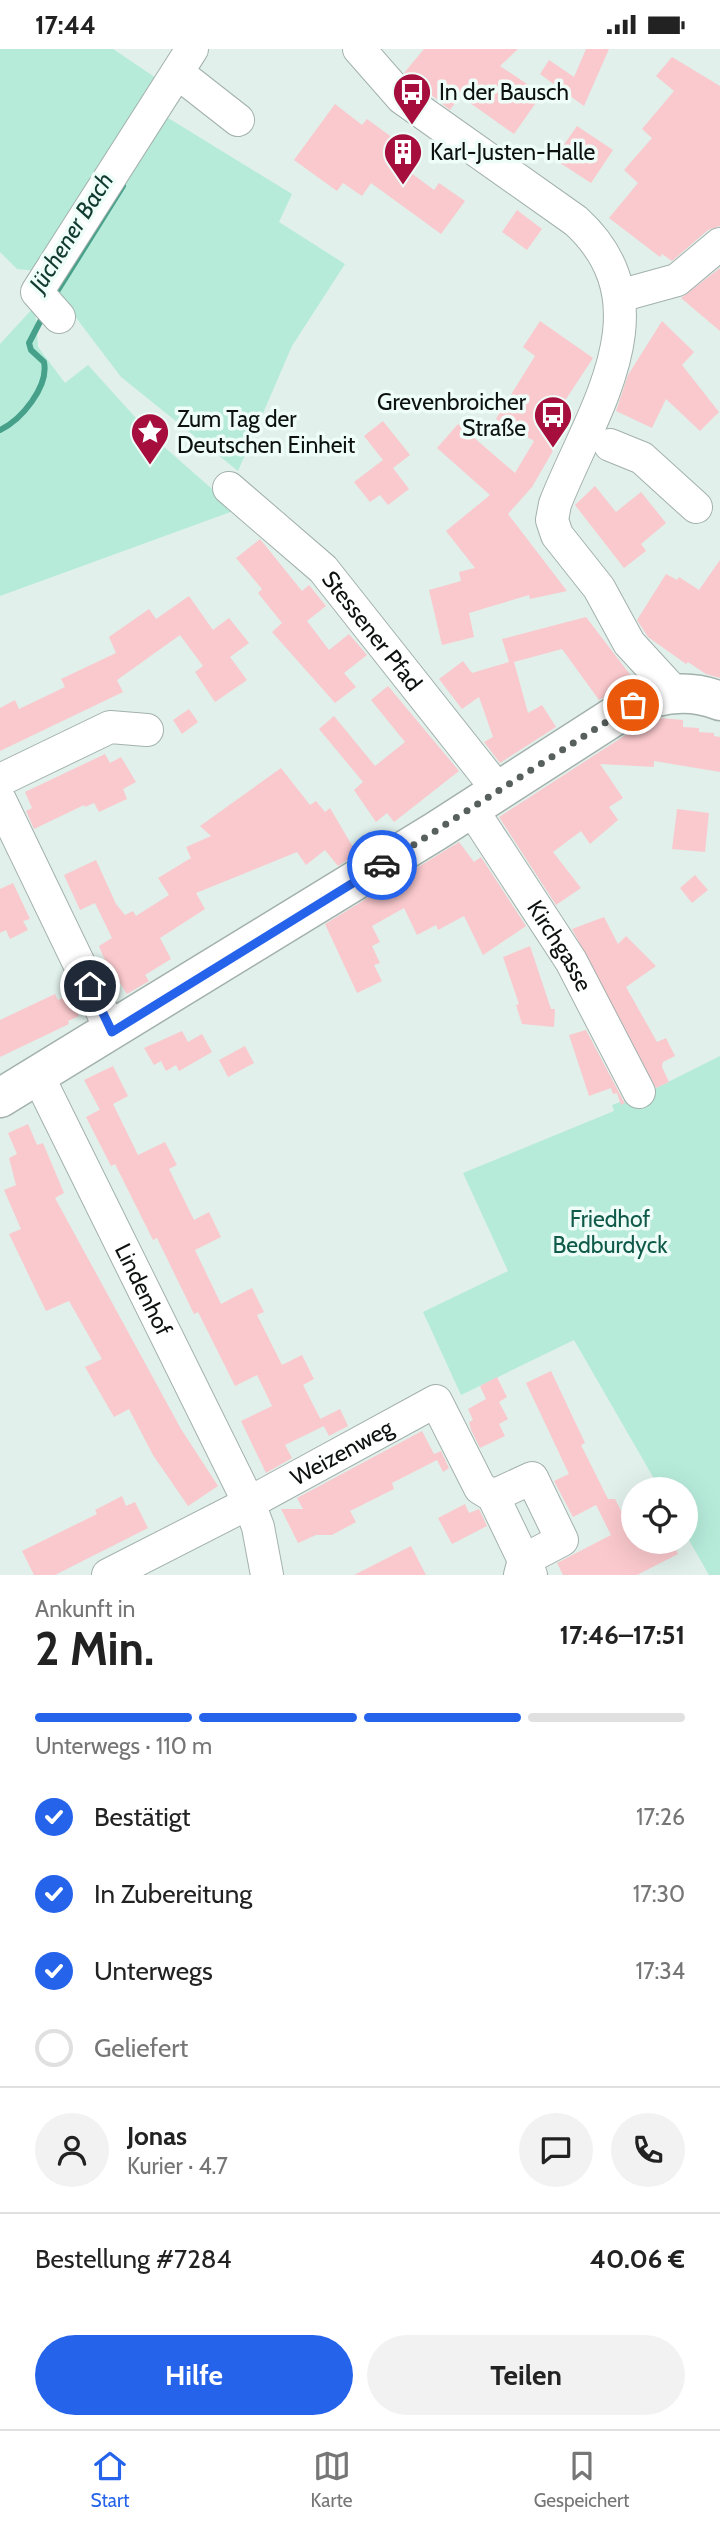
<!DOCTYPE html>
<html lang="de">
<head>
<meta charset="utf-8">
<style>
  body { margin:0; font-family:Cabin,sans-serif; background:#f2f2f2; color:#222; height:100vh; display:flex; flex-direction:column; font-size:26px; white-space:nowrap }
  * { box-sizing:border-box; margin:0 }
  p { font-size:23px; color:#767676 }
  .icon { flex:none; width:38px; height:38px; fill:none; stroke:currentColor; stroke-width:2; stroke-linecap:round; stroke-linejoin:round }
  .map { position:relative; height:1526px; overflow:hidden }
  .sheet { display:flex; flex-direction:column; background:#fff; flex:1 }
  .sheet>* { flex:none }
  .controls { position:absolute; left:621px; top:1428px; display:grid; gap:14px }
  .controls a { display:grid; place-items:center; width:77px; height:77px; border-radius:50%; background:#fff; box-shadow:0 7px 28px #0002; font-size:35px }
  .pin { position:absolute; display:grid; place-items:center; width:60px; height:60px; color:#fff; margin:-30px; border:4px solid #fff; border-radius:50%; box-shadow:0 2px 7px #0007 }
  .courier { position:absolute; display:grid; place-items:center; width:70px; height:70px; margin:-35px; border:5px solid #2563eb; border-radius:50%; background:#fff; color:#222; box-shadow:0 2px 9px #0007 }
  .head em { font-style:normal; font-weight:700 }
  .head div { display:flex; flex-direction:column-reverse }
  .head { display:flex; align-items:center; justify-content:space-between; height:119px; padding:0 35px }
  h1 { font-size:46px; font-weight:700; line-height:52px }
  .bar { display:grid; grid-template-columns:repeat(4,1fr); gap:10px 7px; align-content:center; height:84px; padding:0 35px }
  .bar i { height:9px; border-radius:5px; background:#e0e0e0 }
  .bar .selected { background:#2563eb }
  .bar p { grid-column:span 4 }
  .line { display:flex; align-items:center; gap:18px; padding:0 35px; border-top:2px solid #e0e0e0 }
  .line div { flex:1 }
  .round { display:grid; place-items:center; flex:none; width:74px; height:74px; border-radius:37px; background:#f2f2f2 }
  ol { padding:0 35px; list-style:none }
  li { display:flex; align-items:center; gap:21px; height:77px }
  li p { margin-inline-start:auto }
  li .icon { padding:7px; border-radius:50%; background:#2563eb; color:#fff; stroke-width:4 }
  li:last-child { color:#767676 }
  li i { width:38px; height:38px; border:4px solid #e0e0e0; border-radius:50% }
  .action { display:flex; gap:14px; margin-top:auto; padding:14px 35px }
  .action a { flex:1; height:80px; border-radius:42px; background:#2563eb; color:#fff; font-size:28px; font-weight:700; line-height:80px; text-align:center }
  .action a+a { background:#f2f2f2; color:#222 }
  .status { display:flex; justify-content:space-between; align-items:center; height:49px; padding:0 35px; background:#fff; direction:ltr }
  .status svg { height:19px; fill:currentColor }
  .tab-bar { display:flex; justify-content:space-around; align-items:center; height:98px; border-top:2px solid #e0e0e0; background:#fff; font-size:19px; color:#767676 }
  .tab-bar a { display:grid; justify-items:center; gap:4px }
  .tab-bar .selected { color:#2563eb }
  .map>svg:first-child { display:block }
  .green { fill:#b6ebda }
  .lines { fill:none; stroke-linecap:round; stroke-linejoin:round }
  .stream { stroke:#47a18a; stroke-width:6 }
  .building { fill:#fac9cd }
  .minor-casing { stroke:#a3b1ad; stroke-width:34 }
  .major-casing { stroke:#a3b1ad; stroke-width:41 }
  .minor { stroke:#fff; stroke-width:32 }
  .major { stroke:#fff; stroke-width:38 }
  .done { stroke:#57605d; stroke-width:7; stroke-dasharray:0 12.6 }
  .route { stroke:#2563eb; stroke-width:9 }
  .labels { text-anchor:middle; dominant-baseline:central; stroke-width:7; stroke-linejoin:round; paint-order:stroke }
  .poi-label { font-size:23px; fill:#0d1211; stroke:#eefdf8; text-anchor:start }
  .street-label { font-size:23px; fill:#0d1211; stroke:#eefdf8 }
  .park-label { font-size:23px; fill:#105a4a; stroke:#eefdf8 }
  .water-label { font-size:24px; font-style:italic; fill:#113a30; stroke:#eefdf8 }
</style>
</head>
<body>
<div class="status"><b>17:44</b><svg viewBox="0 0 49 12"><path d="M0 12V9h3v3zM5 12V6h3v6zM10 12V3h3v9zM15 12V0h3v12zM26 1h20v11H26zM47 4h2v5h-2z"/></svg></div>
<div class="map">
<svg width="720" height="1526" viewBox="0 0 720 1526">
  <rect width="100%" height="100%" fill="#e1f0eb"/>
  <g class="green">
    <polygon points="0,0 113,0 162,33 37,222 17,220 0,203"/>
    <polygon points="160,64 292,145 279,173 345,215 292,297 238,422 121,328 74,266 52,230"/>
    <polygon points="35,257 38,298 65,334 88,316 154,389 236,461 0,547 0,295"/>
    <polygon points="720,1007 720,1526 709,1526 686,1486 686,1440 660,1440 574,1291 461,1346 423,1263 508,1222 463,1124 614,1062 612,1056 652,1041"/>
  </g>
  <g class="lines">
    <g class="stream">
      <polyline points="53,249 123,137"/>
      <path d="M0,381C21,371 49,338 44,313L31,301L29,294L44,265"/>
    </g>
  </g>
  <g class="building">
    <polygon points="424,0 518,0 500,17 542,45 514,85 460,47 450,61 404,24"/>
    <polygon points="586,0 609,0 584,57 540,25 549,11 574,28"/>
    <polygon points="672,8 720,37 720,177 708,181 672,212 662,205 660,208 609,169 638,134 624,121 652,89 642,80 674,42 656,27"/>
    <polygon points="335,55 362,76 367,70 408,100 399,115 434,141 439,134 465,152 441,185 371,134 362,147 343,134 337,142 294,111"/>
    <polygon points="577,77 613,101 591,134 554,110"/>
    <polygon points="517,161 542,180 527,201 502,183"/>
    <polygon points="720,219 720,282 681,249"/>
    <polygon points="540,272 593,309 547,379 561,388 532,438 508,465 567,542 530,550 529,546 469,564 474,588 442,596 429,541 461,532 459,523 475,519 446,482 490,446 437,399 458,375 515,424 534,392 496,370 535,307 523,298"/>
    <polygon points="662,272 694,303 682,316 719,363 700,382 666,350 652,379 616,362 628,326"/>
    <polygon points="383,372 410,406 393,419 409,440 388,456 380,446 370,453 354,433 383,411 364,387"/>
    <polygon points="595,437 616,463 641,443 666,474 641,495 646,502 624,519 575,456"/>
    <polygon points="260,490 302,542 309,536 326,557 307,572 329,601 349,585 367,606 344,624 356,638 335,654 272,583 282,574 258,544 262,540 236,509"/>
    <polygon points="720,511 720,629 706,625 688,613 686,615 648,588 637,571 666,525 677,531 679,528 699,541"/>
    <polygon points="189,547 213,581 229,569 249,594 230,608 247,631 215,653 195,623 203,617 180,586 117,631 123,643 0,702 0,659 15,651 19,660 65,638 61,630 116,604 109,588 149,560 156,570"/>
    <polygon points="586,568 635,632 599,651 562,600 514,613 528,664 542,656 556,678 500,714 484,693 493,688 479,648 462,660 439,630 463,612 472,624 509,613 502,590"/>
    <polygon points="388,637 459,722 394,773 387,764 376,773 354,741 363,733 319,680 334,667 375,717 405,693 371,651"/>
    <polygon points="189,660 198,673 182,685 173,671"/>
    <polygon points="661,669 683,671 683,678 699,679 699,683 714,684 714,687 720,688 720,723 654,712 654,718 600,715 623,749 609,758 618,771 590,795 581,782 553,803 581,839 556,856 499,768 638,678"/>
    <polygon points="105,705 110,714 121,708 136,733 123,740 127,750 99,763 94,754 85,758 84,756 34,780 26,762 32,759 25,743"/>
    <polygon points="281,719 310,756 316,752 325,763 330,759 357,805 338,817 325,801 306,816 297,803 196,844 205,860 160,889 171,910 145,926 149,932 127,945 103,907 99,897 112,889 95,854 80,861 64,826 96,811 116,855 125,866 133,862 136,867 169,846 158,829 191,809 186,798 211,787 200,777"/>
    <polygon points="677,760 709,764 705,803 672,800"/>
    <polygon points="459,793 474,813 481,808 526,877 483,906 464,867 438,881 436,876 417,886 404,859 372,877 380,893 372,897 380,914 374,916 382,932 357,944 325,875"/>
    <polygon points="695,826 708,841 692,854 680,839"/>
    <polygon points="13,834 30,870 23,872 28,881 10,890 6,881 0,884 0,840"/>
    <polygon points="604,868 618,895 626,887 656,917 626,938 657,993 666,989 675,1007 663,1013 662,1018 669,1033 656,1039 572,880"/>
    <polygon points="530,897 551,960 555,960 554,978 522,975 516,956 519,955 503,908"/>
    <polygon points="55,945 58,951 69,946 79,967 68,972 69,975 0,1008 0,971"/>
    <polygon points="586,981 623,1051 625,1054 621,1056 617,1044 613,1045 611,1039 589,1047 569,986"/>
    <polygon points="182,982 188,993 202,985 212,1003 179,1022 176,1016 166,1022 161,1012 154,1016 144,999"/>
    <polygon points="245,997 254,1014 228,1028 219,1011"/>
    <polygon points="113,1017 128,1047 113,1055 138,1106 165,1093 177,1116 169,1120 194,1171 209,1163 221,1188 195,1201 221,1255 252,1239 264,1263 257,1266 282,1316 302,1306 314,1330 303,1336 324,1377 285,1396 292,1409 266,1424 241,1372 272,1357 257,1326 235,1337 198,1263 194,1265 157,1189 153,1191 115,1115 111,1117 86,1068 107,1057 100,1061 84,1031"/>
    <polygon points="28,1075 37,1096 43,1094 64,1144 55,1149 181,1380 218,1437 188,1457 153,1406 129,1360 114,1368 85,1318 102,1310 69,1252 46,1262 9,1185 21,1180 4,1141 16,1136 9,1109 17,1105 8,1084"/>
    <polygon points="551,1322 585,1394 581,1396 608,1450 615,1450 634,1487 634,1493 672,1493 678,1505 637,1526 563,1526 557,1514 611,1486 596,1456 573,1468 554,1432 569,1425 526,1334"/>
    <polygon points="497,1328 507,1348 499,1353 508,1370 499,1375 505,1387 480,1399 471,1381 469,1373 473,1371 468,1360 486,1350 480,1337"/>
    <polygon points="340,1360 348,1377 329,1387 320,1370"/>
    <polygon points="422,1382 434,1405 441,1402 449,1419 443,1423 437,1411 392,1434 394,1440 350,1462 356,1473 332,1486 316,1486 298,1494 281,1460 303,1460 297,1449"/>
    <polygon points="122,1447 126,1457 135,1453 148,1479 55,1526 34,1526 22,1502 97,1465 95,1461"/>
    <polygon points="465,1455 469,1464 479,1460 487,1477 452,1495 438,1469"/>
    <polygon points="411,1497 426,1526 354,1526"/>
  </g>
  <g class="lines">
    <g class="minor-casing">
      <g id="minor">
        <path d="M359,0L402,49L576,172C669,257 591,363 555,455L552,471L557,486L599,539L629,594L675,644"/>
        <polyline points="178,24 238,71"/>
        <polyline points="619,247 677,231 720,195"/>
        <polyline points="59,268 37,243 192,0"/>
        <polyline points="610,396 642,409 696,458"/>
        <path id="s1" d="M229,439L323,520L498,741"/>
        <polyline points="0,731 110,678 147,681"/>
        <polyline points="0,751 112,983"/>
        <path id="s2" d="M471,759L571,912L639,1043"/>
        <path id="s3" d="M38,1027L249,1454L258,1478L267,1526"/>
        <polyline points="493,1447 532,1429 562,1491 524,1511 520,1526"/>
        <path id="s4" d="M108,1526L249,1454L436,1352L480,1439L493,1447L531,1526"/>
      </g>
    </g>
    <g class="major-casing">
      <path id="major" d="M0,1049L436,782L627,659C657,644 688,639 720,652"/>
    </g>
    <use href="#minor" class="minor"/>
    <use href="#major" class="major"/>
  </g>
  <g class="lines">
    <polyline class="done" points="382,816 633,656"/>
    <polyline class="route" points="90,937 112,983 382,816"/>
  </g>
  <defs>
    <g id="bus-pin" transform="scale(2.0125)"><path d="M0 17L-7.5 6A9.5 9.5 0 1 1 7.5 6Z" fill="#a60e3e" stroke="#eefdf8"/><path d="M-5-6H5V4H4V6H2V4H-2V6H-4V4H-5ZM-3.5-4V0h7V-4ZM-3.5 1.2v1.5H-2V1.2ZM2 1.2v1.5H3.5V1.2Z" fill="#fff"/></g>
    <g id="building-pin" transform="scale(2.0125)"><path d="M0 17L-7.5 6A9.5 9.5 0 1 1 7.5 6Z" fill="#a60e3e" stroke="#eefdf8"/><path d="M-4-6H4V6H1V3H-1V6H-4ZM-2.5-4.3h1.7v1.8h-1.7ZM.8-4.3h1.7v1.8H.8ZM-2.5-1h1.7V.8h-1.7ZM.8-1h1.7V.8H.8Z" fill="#fff"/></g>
    <g id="sight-pin" transform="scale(2.0125)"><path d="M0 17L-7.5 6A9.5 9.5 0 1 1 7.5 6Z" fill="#a60e3e" stroke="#eefdf8"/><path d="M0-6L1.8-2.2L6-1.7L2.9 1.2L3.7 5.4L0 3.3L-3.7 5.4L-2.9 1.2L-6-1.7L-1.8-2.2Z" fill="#fff"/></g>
  </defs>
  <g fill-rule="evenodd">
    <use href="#bus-pin" x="412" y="43"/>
    <use href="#building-pin" x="403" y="103"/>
    <use href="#bus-pin" x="553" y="366"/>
    <use href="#sight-pin" x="150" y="383"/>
  </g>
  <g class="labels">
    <g class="poi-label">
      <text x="439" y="43">In der Bausch</text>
      <text x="430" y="103">Karl-Justen-Halle</text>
      <text x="526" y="353" text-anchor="end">Grevenbroicher<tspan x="526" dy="26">Straße</tspan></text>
      <text x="177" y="370">Zum Tag der<tspan x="177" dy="26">Deutschen Einheit</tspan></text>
    </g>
    <g class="street-label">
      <text stroke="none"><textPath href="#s1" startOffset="203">Stessener Pfad</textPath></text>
      <text stroke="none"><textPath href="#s2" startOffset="164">Kirchgasse</textPath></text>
      <text stroke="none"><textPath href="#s3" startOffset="238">Lindenhof</textPath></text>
      <text stroke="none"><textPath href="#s4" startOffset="264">Weizenweg</textPath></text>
    </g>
    <g class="park-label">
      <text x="610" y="1170">Friedhof<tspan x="610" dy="26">Bedburdyck</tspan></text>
    </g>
    <g class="water-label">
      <text transform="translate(71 183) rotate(-58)">Jüchener Bach</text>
    </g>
  </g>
</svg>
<div class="controls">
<a><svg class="icon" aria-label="locate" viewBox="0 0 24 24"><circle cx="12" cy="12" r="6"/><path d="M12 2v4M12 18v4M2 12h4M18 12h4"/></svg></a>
</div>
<div class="pin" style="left:633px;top:656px;background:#ea580c"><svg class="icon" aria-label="bag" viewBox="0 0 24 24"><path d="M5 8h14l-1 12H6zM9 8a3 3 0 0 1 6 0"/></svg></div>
<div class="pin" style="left:90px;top:937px;background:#1f2937"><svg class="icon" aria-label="home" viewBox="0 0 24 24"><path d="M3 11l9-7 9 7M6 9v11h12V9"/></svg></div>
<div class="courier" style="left:382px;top:816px"><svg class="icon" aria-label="car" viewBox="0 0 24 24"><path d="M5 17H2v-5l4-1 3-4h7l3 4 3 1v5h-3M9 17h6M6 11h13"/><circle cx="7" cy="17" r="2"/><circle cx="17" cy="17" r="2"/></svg></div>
</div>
<section class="sheet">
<div class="head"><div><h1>2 Min.</h1><p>Ankunft in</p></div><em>17:46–17:51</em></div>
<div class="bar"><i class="selected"></i><i class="selected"></i><i class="selected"></i><i></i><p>Unterwegs · 110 m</p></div>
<ol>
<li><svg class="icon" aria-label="check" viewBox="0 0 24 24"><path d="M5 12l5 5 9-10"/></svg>Bestätigt<p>17:26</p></li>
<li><svg class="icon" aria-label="check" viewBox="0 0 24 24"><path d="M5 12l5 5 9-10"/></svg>In Zubereitung<p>17:30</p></li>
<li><svg class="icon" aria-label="check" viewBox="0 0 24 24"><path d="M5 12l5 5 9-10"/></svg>Unterwegs<p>17:34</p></li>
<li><i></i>Geliefert</li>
</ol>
<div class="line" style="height:126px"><a class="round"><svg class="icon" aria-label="person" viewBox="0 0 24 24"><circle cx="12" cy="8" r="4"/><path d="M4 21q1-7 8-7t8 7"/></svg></a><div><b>Jonas</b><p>Kurier · 4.7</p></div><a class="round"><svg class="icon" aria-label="chat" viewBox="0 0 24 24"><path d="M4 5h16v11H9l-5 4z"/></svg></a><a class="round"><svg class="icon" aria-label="phone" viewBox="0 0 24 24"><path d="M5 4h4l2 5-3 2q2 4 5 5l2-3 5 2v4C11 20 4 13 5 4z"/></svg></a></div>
<div class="line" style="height:91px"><div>Bestellung #7284</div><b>40.06 €</b></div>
<div class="action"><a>Hilfe</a><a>Teilen</a></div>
</section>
<nav class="tab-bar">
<a class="selected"><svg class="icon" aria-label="home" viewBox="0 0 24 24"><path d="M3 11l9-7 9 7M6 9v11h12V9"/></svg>Start</a>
<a><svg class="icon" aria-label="map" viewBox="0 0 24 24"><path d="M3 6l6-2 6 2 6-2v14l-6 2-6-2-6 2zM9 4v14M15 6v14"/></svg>Karte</a>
<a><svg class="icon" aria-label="saved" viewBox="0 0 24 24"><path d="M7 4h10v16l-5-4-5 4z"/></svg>Gespeichert</a>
</nav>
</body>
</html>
